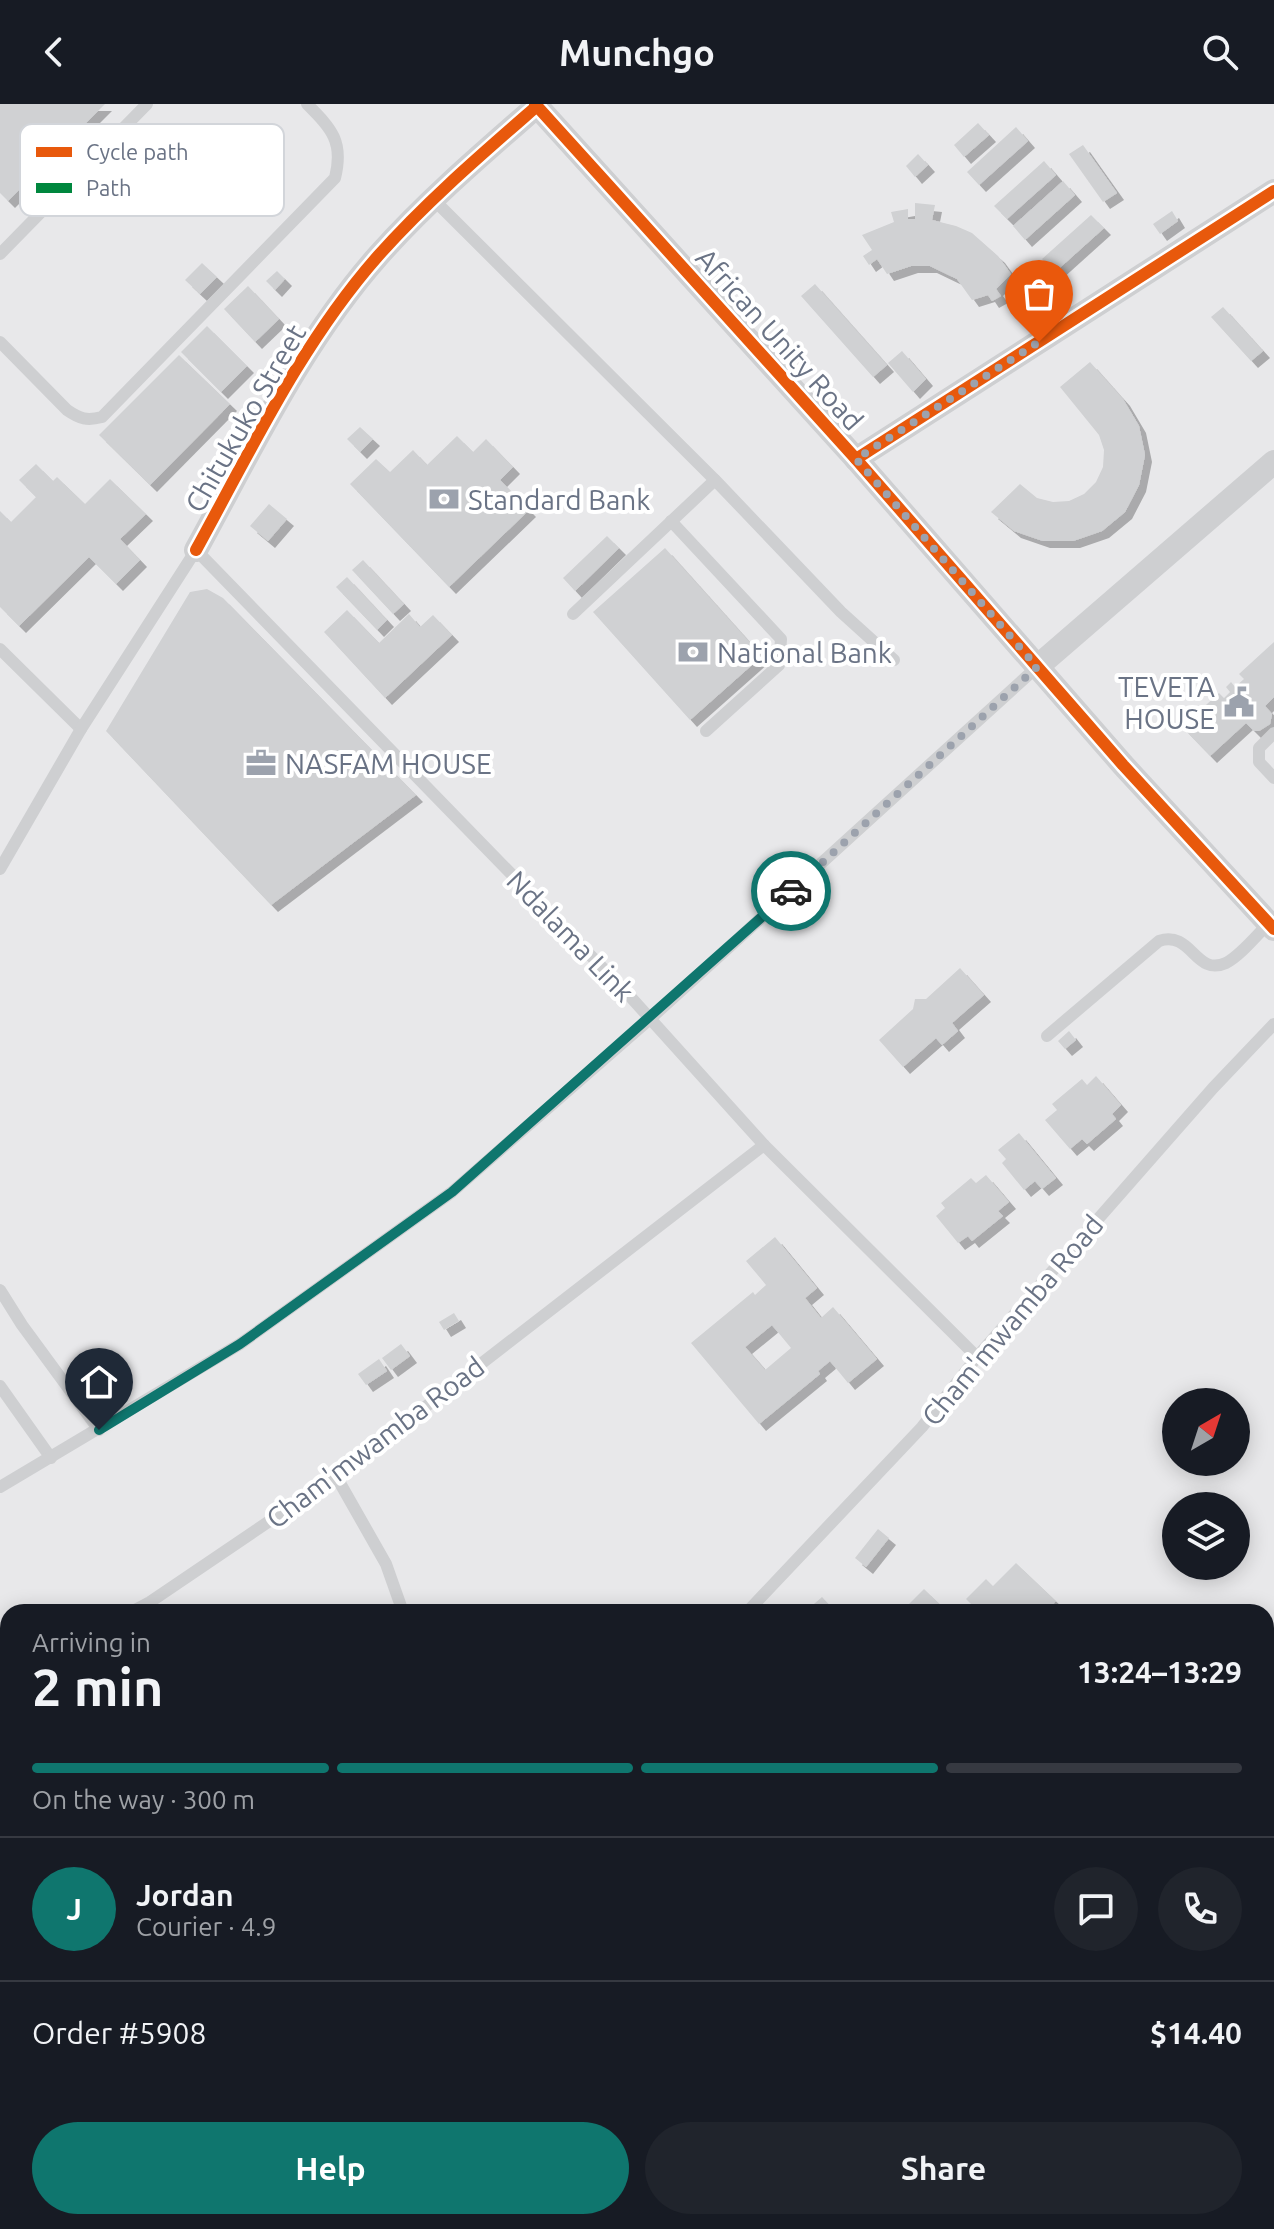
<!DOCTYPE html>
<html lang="en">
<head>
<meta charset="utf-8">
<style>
  body { margin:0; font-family:Ubuntu,sans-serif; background:#20242c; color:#f1f3f6; height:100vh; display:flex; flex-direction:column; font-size:30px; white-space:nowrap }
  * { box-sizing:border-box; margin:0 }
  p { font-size:26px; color:#9ea1a6 }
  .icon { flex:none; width:44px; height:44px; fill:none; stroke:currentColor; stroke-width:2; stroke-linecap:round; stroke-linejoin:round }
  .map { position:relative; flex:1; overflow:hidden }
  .side { position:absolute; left:0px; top:1500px; width:1274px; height:626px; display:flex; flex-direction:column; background:#171b24; border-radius:24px 24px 0 0; box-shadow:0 4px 20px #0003 }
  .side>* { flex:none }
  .needle { width:52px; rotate:39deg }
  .fabs { position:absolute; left:1162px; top:1284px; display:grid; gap:16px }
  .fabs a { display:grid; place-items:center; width:88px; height:88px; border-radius:50%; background:#171b24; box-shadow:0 4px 20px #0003; font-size:40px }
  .pin { position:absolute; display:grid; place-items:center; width:68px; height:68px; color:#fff; margin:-82px -34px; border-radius:50% 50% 50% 0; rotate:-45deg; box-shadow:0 0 8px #0007 }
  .pin .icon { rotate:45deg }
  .courier { position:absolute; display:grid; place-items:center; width:80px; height:80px; margin:-40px; border:6px solid #0f766e; border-radius:50%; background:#fff; color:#222; box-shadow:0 2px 10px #0007 }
  .headline em { font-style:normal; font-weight:600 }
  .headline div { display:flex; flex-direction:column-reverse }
  .headline { display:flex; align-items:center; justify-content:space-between; height:136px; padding:0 32px }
  h1 { font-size:52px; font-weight:600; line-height:60px }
  .bar { display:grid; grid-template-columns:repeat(4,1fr); gap:12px 8px; align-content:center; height:96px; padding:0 32px }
  .bar i { height:10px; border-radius:6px; background:#363941 }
  .bar .active { background:#0f766e }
  .bar p { grid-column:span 4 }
  .line { display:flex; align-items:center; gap:20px; padding:0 32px; border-top:2px solid #363941 }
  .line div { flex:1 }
  .round { display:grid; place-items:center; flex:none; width:84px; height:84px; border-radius:42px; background:#20242c }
  .cta { display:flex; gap:16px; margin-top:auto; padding:16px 32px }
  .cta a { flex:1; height:92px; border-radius:48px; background:#0f766e; color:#fff; font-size:32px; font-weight:600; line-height:92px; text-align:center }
  .cta a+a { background:#20242c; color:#f1f3f6 }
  header { display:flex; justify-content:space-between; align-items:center; height:104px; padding:0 32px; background:#171b24; font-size:36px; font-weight:600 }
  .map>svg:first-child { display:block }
  .built { fill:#e8e8ea; fill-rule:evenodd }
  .building { fill:#d0d1d3; fill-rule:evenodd; filter:url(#shadow) }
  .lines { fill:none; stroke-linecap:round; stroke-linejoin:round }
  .lane { stroke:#cecfd1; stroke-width:12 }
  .street { stroke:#cecfd1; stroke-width:24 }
  .quiet { stroke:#00873e; stroke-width:10; stroke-dasharray:20 10; stroke-linecap:butt }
  .cycleway-casing { stroke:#fff; stroke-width:17 }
  .cycleway { stroke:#e8590c; stroke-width:12 }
  .done { stroke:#9ca2ad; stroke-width:8; stroke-dasharray:0 14.4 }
  .route { stroke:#0f766e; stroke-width:10 }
  .labels { text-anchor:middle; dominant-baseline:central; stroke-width:8; stroke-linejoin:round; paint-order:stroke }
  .street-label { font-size:28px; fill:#6a7385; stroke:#fff }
  .poi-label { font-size:28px; fill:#6a7385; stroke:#fff; text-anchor:start }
  .key { fill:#fff; stroke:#d2d5da; stroke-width:2 }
  .key-label { font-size:22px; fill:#6a7385 }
</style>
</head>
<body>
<header><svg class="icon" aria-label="back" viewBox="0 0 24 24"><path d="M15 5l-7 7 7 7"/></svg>Munchgo<svg class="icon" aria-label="search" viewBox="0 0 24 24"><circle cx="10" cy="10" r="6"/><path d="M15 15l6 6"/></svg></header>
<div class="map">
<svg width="1274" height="2125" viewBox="0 0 1274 2125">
  <defs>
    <filter id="shadow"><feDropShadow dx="7" dy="7" stdDeviation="0" flood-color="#0004"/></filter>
  </defs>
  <rect width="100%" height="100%" fill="#f8f8f8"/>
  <path class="built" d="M0,0H1274V2125H0ZM1176,1298H1236V1358H1176ZM1176,1402H1236V1462H1176ZM8,1508H1266V2118H8Z"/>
  <g class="building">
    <polygon points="0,0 105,0 8,97 0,89"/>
    <polygon points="978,19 989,31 964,53 954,41"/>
    <polygon points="1016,23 1028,37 979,81 967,68"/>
    <polygon points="1083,41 1117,89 1103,98 1069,50"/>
    <polygon points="918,50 928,61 915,73 906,62"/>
    <polygon points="1044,57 1056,71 1007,115 994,102"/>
    <polygon points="1063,77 1075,91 1025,136 1013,122"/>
    <polygon points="915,99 935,101 932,116 956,122 972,129 998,152 1011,170 996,185 1001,192 992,197 988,191 972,196 957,175 930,162 911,162 887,170 877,155 869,161 863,152 872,146 862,131 894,118 891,108 908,105 908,115 915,115"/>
    <polygon points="1172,107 1178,117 1160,130 1153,120"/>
    <polygon points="1091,111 1104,124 1054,169 1042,155"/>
    <polygon points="202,159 217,173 200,190 185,176"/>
    <polygon points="277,167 285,175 275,186 266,177"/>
    <polygon points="815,180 887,261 873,273 801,192"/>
    <polygon points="248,182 279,215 255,238 224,205"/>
    <polygon points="1223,203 1263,247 1251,257 1211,213"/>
    <polygon points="207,222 247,262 221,288 181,248"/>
    <polygon points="902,247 926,275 913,288 888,259"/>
    <polygon points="179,251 230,300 150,381 99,331"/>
    <polygon points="1090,258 1123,295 1139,322 1145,351 1139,381 1125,408 1102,427 1073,437 1043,437 1014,427 991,408 1020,380 1037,394 1053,398 1069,397 1084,390 1096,378 1103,363 1104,346 1099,331 1060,283"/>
    <polygon points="360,323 373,335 360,348 347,335"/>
    <polygon points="457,332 473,348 486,335 513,363 500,376 529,406 449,483 350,380 376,355 390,368 413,346 427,361"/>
    <polygon points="36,360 53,377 57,373 85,400 110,375 146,410 120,435 140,456 116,480 89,453 19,522 0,503 0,407 11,418 36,393 19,376"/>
    <polygon points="269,400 287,415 268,437 250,422"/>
    <polygon points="607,432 619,444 575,487 563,474"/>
    <polygon points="665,444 762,552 690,616 593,508"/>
    <polygon points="363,456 404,500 393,510 352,466"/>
    <polygon points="347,473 387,516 377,526 336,483"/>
    <polygon points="207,485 223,494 416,691 271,801 106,627 190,488"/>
    <polygon points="347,506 379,539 409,510 420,523 433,511 452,531 385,594 324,528"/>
    <polygon points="1274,538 1274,593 1265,602 1272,610 1270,620 1259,627 1254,627 1246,619 1210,652 1182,623 1219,589 1224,594 1230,588 1226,583 1231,578 1235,583 1244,575 1239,570"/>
    <polygon points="960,864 984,891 952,919 958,927 942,941 936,934 903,963 879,936 913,905 915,895 926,895"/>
    <polygon points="1069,927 1076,936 1065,945 1058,937"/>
    <polygon points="1096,972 1121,1001 1112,1010 1116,1015 1087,1040 1082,1035 1070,1045 1045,1016 1057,1006 1052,1000 1082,975 1087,981"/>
    <polygon points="1019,1029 1056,1074 1042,1085 1035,1077 1024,1086 1002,1059 1006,1055 998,1046"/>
    <polygon points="986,1071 1009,1098 998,1107 1003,1112 972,1137 968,1132 958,1139 936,1112 945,1104 941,1099 971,1074 976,1079"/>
    <path d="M775,1133L817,1184L805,1194L821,1214L833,1203L877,1255L848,1279L830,1257L818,1267L820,1270L759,1320L691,1239L753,1188L755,1191L766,1181L746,1157ZM772,1221L791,1244L765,1266L745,1243Z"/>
    <polygon points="454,1209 459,1217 444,1226 439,1218"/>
    <polygon points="401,1240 410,1252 391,1266 382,1254"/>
    <polygon points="379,1255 387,1267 366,1281 358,1270"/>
    <polygon points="878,1425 889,1434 866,1463 855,1454"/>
    <polygon points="1016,1459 1056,1497 1046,1508 969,1508 974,1503 966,1495 986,1475 993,1482"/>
    <polygon points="924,1485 948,1508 907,1508 904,1505"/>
    <polygon points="822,1493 836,1508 809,1508 807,1506"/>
    <polygon points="945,2118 987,2118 980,2125 938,2125"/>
    <polygon points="1052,2118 1099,2118 1092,2125 1059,2125"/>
  </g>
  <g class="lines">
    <g class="lane">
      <polyline points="433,95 715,376 841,508 894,556"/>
      <polyline points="0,150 147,0"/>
      <path d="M0,238L67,306C80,315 87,317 102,313L335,74C344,38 332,25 307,0"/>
      <polyline points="671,417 781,535 779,561 706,627"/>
      <polyline points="573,510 715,376"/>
      <polyline points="0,545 81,625"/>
      <polyline points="1274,629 1259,644 1259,658 1274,674"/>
      <polyline points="0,765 81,625 196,446 627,889 764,1041 977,1253"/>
      <path d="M1047,932L1159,837C1192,826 1195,873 1226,859C1241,851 1256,832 1269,819"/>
      <polyline points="0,1186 22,1221 99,1326"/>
      <polyline points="0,1282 51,1354"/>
      <polyline points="336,1372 386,1460 403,1508"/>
      <polyline points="0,1383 240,1240 452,1088 650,915 1037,563"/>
      <polyline points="131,1508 150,1498 336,1372 764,1041"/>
      <polyline points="747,1508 922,1323 977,1253 1213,984 1274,920"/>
      <polyline points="0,1573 8,1569"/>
      <polyline points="1266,1616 1274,1607"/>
      <polyline points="1266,2093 1274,2103"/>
      <polyline points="744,2118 751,2125"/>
      <polyline points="29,2125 38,2118"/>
    </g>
    <g class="street">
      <polyline points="535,0 856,355 1123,661 1274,825"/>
      <polyline points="856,355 1274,87"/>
      <path d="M196,446C251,346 302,238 378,152C427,97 482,50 537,2"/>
      <polyline points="1037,563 1274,358"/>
    </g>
    <polyline class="quiet" points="869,2125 874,2118"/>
    <g class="cycleway-casing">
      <g id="cycleway">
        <polyline points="535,0 856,355 1123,661 1274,825"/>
        <polyline points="856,355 1274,87"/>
        <path d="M196,446C251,346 302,238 378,152C427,97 482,50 537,2"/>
      </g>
    </g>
    <use href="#cycleway" class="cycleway"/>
  </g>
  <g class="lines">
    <polyline class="done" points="791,787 1037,563 856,355 1039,238"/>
    <polyline class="route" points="99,1326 240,1240 452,1088 791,787"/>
  </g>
  <defs>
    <g id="bank-bare" transform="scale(2.4)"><path d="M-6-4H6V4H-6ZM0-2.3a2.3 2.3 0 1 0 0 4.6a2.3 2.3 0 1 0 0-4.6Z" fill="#9ca2ad" stroke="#fff" stroke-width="2.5" paint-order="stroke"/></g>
    <g id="civic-bare" transform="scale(2.4)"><path d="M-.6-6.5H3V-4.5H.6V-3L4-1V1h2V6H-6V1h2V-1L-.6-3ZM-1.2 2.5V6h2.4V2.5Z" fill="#9ca2ad" stroke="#fff" stroke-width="2.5" paint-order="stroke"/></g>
    <g id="office-bare" transform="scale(2.4)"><path d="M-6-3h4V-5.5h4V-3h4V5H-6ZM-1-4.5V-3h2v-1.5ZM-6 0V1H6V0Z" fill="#9ca2ad" stroke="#fff" stroke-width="2.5" paint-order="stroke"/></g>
  </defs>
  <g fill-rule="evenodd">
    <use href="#bank-bare" x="444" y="395"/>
    <use href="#bank-bare" x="693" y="548"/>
    <use href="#civic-bare" x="1239" y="598"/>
    <use href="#office-bare" x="261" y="659"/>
  </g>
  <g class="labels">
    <g class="street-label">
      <text transform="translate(780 235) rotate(48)">African Unity Road</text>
      <text transform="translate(245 314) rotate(-60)">Chitukuko Street</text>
      <text transform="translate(571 832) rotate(46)">Ndalama Link</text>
      <text transform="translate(1012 1216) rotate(-50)">Cham'mwamba Road</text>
      <text transform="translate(375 1338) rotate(-37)">Cham'mwamba Road</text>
    </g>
    <g class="poi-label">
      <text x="468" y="395">Standard Bank</text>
      <text x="717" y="548">National Bank</text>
      <text x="1215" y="582" text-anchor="end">TEVETA<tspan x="1215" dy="32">HOUSE</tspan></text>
      <text x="285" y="659">NASFAM HOUSE</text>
    </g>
  </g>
  <rect x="20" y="20" width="264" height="92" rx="12" class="key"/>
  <rect x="36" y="43" width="36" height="10" fill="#e8590c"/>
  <rect x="36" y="79" width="36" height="10" fill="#00873e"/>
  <g class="key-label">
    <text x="86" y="56">Cycle path</text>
    <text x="86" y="92">Path</text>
  </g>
</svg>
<div class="fabs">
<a><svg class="needle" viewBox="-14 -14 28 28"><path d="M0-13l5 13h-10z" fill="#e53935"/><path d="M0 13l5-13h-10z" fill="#9ea1a6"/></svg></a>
<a><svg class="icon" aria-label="layers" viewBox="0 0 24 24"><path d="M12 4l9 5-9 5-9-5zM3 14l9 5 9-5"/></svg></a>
</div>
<div class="pin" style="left:1039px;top:238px;background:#ea580c"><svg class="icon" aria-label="bag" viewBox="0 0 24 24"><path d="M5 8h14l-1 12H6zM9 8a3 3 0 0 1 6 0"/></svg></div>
<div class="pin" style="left:99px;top:1326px;background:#1f2937"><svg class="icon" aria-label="home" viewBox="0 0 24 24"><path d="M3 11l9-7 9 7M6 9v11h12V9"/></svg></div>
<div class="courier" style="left:791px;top:787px"><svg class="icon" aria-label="car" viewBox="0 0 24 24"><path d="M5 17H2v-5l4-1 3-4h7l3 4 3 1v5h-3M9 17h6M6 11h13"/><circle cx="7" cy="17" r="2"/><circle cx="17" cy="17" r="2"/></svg></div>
<section class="side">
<div class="headline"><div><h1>2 min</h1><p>Arriving in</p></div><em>13:24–13:29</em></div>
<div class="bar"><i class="active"></i><i class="active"></i><i class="active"></i><i></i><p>On the way · 300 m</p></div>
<div class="line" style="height:144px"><b class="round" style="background:#0f766e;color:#fff">J</b><div><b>Jordan</b><p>Courier · 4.9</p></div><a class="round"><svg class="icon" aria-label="chat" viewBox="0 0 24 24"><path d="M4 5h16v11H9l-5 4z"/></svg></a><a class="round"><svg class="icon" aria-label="phone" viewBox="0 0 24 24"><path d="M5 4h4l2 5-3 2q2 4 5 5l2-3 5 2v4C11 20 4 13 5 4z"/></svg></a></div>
<div class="line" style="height:104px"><div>Order #5908</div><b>$14.40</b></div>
<div class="cta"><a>Help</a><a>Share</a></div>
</section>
</div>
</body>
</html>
